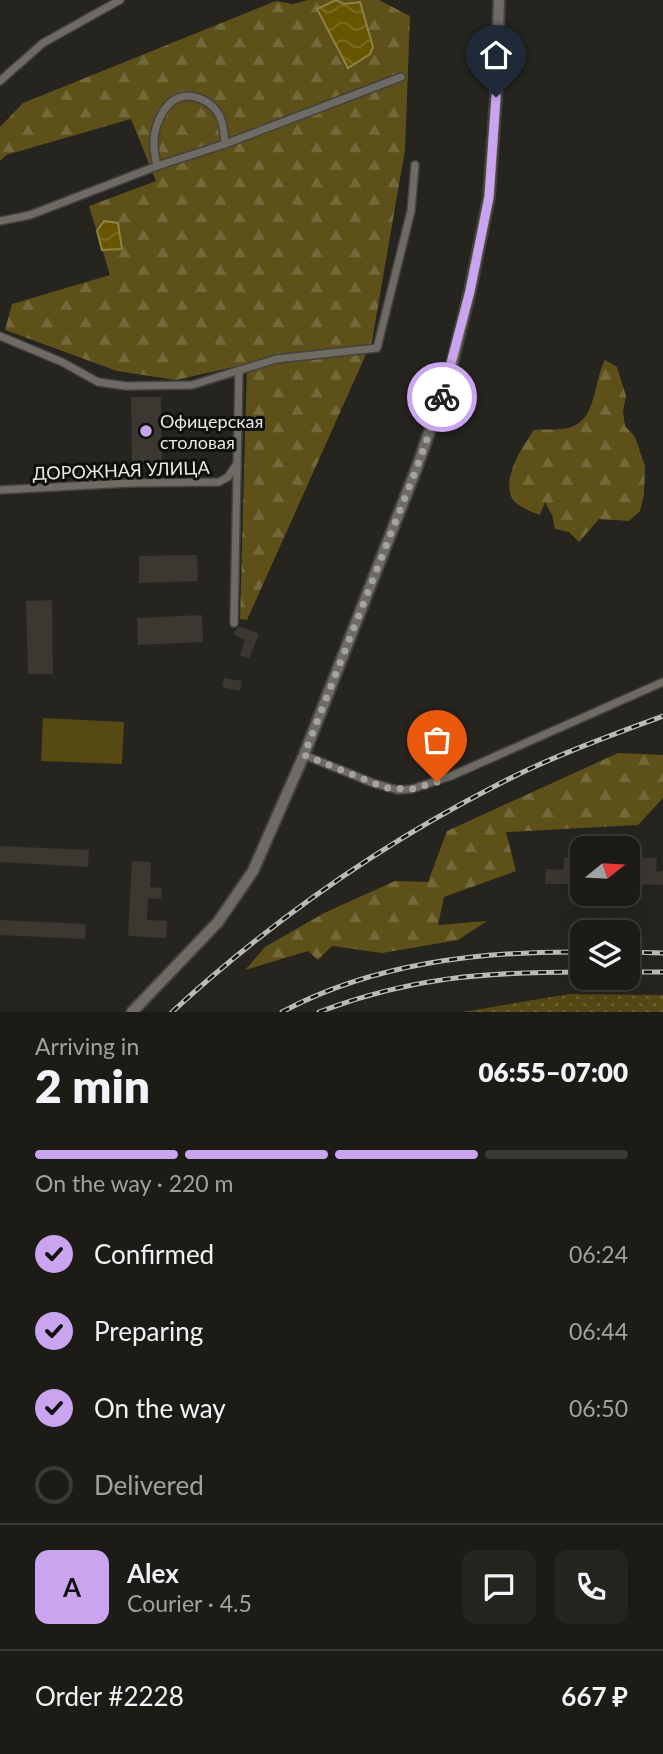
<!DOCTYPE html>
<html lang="en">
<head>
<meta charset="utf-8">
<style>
  body { margin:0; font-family:Lato,sans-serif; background:#25241f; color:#f1f3f6; height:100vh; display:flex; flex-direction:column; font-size:26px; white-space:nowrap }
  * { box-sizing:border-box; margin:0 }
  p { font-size:23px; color:#a0a1a1 }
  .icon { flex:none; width:38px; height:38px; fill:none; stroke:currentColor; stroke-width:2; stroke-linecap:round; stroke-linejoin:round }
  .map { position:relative; height:1012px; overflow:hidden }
  .sheet { display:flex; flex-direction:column; background:#1c1b16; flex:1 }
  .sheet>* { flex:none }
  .needle { width:46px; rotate:72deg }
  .tools { position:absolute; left:570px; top:836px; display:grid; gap:14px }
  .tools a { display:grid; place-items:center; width:70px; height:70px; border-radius:14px; background:#1c1b16; box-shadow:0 7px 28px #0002,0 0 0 2px #3a3935; font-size:35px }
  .pin { position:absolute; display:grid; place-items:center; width:60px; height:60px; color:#fff; margin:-72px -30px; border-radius:50% 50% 50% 0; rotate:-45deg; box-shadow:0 0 7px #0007 }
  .pin .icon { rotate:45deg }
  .courier { position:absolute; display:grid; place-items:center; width:70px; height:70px; margin:-35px; border:5px solid #c8a5ee; border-radius:50%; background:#fff; color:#222; box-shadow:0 2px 9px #0007 }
  .headline em { font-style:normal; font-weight:800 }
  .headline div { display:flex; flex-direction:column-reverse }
  .headline { display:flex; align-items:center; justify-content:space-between; height:119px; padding:0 35px }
  h1 { font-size:46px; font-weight:800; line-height:52px }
  .bar { display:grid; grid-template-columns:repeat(4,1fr); gap:10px 7px; align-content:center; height:84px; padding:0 35px }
  .bar i { height:9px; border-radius:5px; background:#3a3935 }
  .bar .active { background:#c8a5ee }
  .bar p { grid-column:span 4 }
  .line { display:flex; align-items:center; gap:18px; padding:0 35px; border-top:2px solid #3a3935 }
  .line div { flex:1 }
  .round { display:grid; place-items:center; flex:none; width:74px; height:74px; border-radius:14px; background:#25241f }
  ol { padding:0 35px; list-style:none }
  li { display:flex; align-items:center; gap:21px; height:77px }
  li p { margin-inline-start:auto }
  li .icon { padding:7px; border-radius:50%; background:#c8a5ee; color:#111; stroke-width:4 }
  li:last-child { color:#a0a1a1 }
  li i { width:38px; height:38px; border:4px solid #3a3935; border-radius:50% }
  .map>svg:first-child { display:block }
  .grass { fill:url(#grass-dots) }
  .forest { fill:url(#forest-firs) }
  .park { fill:#564913 }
  .water { fill:url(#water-waves); stroke:#8e8245; stroke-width:2 }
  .building { fill:#3a3831 }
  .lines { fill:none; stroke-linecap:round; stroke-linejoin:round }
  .street-casing { stroke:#43423d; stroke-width:10 }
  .secondary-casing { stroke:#43423d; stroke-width:14 }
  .street { stroke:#6d6b64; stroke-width:7 }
  .secondary { stroke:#6d6b64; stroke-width:10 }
  .rail-casing { stroke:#bbbab6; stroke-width:5 }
  .rail { stroke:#0e0e0b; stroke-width:2.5; stroke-dasharray:8; stroke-linecap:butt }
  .done { stroke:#a5a39f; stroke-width:7; stroke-dasharray:0 12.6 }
  .route { stroke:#c8a5ee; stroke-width:9 }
  .poi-dot { fill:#c8a5ee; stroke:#0e0e0b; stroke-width:2.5 }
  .labels { text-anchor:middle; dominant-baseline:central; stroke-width:6; stroke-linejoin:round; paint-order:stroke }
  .poi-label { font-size:18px; fill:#e9e8e4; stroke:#0e0e0b; text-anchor:start }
  .street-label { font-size:18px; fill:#e9e8e4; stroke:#0e0e0b }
</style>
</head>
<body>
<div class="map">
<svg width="663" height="1012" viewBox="0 0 663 1012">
  <defs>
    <pattern id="grass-dots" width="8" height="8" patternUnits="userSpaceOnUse" patternTransform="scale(1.75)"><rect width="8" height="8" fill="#564913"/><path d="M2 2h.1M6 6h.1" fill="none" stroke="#6e6335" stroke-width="1.8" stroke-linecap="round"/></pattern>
    <pattern id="forest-firs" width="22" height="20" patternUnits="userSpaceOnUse" patternTransform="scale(1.75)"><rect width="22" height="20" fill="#5d5019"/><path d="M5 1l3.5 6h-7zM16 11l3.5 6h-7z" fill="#74693a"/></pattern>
    <pattern id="water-waves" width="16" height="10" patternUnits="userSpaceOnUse" patternTransform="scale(1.75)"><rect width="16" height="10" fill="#675601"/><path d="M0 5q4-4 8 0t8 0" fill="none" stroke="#7d6e26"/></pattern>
  </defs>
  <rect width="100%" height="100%" fill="#26241e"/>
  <polygon class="grass" points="569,994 663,995 663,1012 463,1012"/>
  <g class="forest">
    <polygon points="308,0 336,0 317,9 344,4 336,0 379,0 410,16 405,150 372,341 247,620 240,619 247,364 176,380 117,371 5,330 12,304 110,275 89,206 156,181 131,119 6,155 0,161 0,127 23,103 276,1 293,4"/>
    <path d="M605,360L617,367L626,396L623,411L625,426L635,437L645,466L644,495L640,511L629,521L599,519L579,542L569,532L555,529L552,515L545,502L540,515C532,512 521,508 515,502C498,483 523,445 534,430C544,429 553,430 562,429C598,426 592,384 605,360Z"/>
    <polygon points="618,753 663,755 663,798 638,825 506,832 516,871 444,897 438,925 487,921 458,940 382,953 332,946 318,960 308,951 245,970 265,947 324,913 395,881 428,882 447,831"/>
  </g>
  <polygon class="park" points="43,718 124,722 122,764 41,761"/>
  <g class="water">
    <polygon points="336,0 344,4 360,2 373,47 370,54 348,68 317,9"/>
    <polygon points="104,221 118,223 122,249 102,250 97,231"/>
  </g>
  <g class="building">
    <polygon points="131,397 161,397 162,464 132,464"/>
    <polygon points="197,555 198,581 139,583 139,556"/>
    <polygon points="52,600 53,674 28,674 26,601"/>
    <polygon points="202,615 203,642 138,645 137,618"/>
    <polygon points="239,626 259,634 249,658 240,655 245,640 233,634"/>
    <polygon points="224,678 242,681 240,691 222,687"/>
    <polygon points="0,846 89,850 88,867 0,862"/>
    <polygon points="564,857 583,857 583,884 545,884 546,869 563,870"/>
    <polygon points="628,857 657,858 656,872 663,871 663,885 628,884"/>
    <polygon points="132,861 151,862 150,887 162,888 161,899 148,898 147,920 167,921 166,938 128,936"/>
    <polygon points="0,920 86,924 85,939 0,935"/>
  </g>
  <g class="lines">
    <g class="street-casing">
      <g id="street">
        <polyline points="0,81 43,43 120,0"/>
        <path d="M157,166C154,153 152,140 156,128C159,118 165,106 174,100C190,90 213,101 220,117C224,125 224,135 225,144"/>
        <polyline points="0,221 30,215 157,166 225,144 401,77"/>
        <polyline points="0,336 62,362 98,382 126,386 192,385 276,359 377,348 411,211 415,165"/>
        <polyline points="0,490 130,483 219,482 228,477 236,465"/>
        <polyline points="234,623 239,370"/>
        <polyline points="304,755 373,783 398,790 412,789 451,776 663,682"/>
      </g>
    </g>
    <g class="secondary-casing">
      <polyline id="secondary" points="132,1012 218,922 253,871 304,755 417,467 449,376 470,291 489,197 496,97 499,0"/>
    </g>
    <use href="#street" class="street"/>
    <use href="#secondary" class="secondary"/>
    <g class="rail-casing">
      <g id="rail">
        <polyline points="628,952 663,953"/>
        <polyline points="628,972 663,972"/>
        <path d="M172,1012C270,922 378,846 497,785C550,757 607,737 663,716"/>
        <path d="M282,1012C373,963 481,951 583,952"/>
        <path d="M319,1012C411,977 485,972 583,972"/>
      </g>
    </g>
    <use href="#rail" class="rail"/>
  </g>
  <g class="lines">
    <polyline class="done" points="437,782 412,789 386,788 304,755 417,467 442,397"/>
    <polyline class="route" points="442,397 470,291 489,197 496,97"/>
  </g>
  <circle class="poi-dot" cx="146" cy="431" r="7"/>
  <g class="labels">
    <g class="poi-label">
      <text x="160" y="421">Офицерская<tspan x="160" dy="21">столовая</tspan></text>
    </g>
    <g class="street-label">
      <text transform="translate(121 470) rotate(-2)">ДОРОЖНАЯ УЛИЦА</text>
    </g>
  </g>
</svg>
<div class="tools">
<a><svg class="needle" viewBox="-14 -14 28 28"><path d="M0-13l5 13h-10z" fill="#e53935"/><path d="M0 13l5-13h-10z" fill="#a0a1a1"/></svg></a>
<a><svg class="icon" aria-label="layers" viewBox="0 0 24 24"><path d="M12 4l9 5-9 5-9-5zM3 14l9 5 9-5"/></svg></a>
</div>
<div class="pin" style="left:437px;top:782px;background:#ea580c"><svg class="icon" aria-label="bag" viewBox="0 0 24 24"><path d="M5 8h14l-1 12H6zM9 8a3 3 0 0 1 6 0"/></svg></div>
<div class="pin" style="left:496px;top:97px;background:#1f2937"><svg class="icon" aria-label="home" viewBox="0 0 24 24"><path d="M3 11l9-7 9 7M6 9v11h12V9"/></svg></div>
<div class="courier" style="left:442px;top:397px"><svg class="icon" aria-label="bike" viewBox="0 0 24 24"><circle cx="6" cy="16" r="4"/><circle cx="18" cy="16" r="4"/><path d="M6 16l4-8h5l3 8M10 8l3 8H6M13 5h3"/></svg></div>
</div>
<section class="sheet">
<div class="headline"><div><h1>2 min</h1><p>Arriving in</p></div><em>06:55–07:00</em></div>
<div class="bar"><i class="active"></i><i class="active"></i><i class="active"></i><i></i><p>On the way · 220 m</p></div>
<ol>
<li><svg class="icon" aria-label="check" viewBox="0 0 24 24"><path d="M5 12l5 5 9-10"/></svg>Confirmed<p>06:24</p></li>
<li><svg class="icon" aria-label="check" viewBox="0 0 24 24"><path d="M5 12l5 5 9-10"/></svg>Preparing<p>06:44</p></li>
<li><svg class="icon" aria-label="check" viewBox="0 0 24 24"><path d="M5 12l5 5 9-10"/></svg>On the way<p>06:50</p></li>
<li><i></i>Delivered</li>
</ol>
<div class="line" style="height:126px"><b class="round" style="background:#c8a5ee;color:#111">A</b><div><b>Alex</b><p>Courier · 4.5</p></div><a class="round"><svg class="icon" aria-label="chat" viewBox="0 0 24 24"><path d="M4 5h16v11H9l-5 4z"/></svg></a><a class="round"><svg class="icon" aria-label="phone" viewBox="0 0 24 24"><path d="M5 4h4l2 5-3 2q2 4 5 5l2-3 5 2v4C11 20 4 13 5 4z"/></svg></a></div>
<div class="line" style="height:91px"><div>Order #2228</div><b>667 ₽</b></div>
</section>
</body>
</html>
